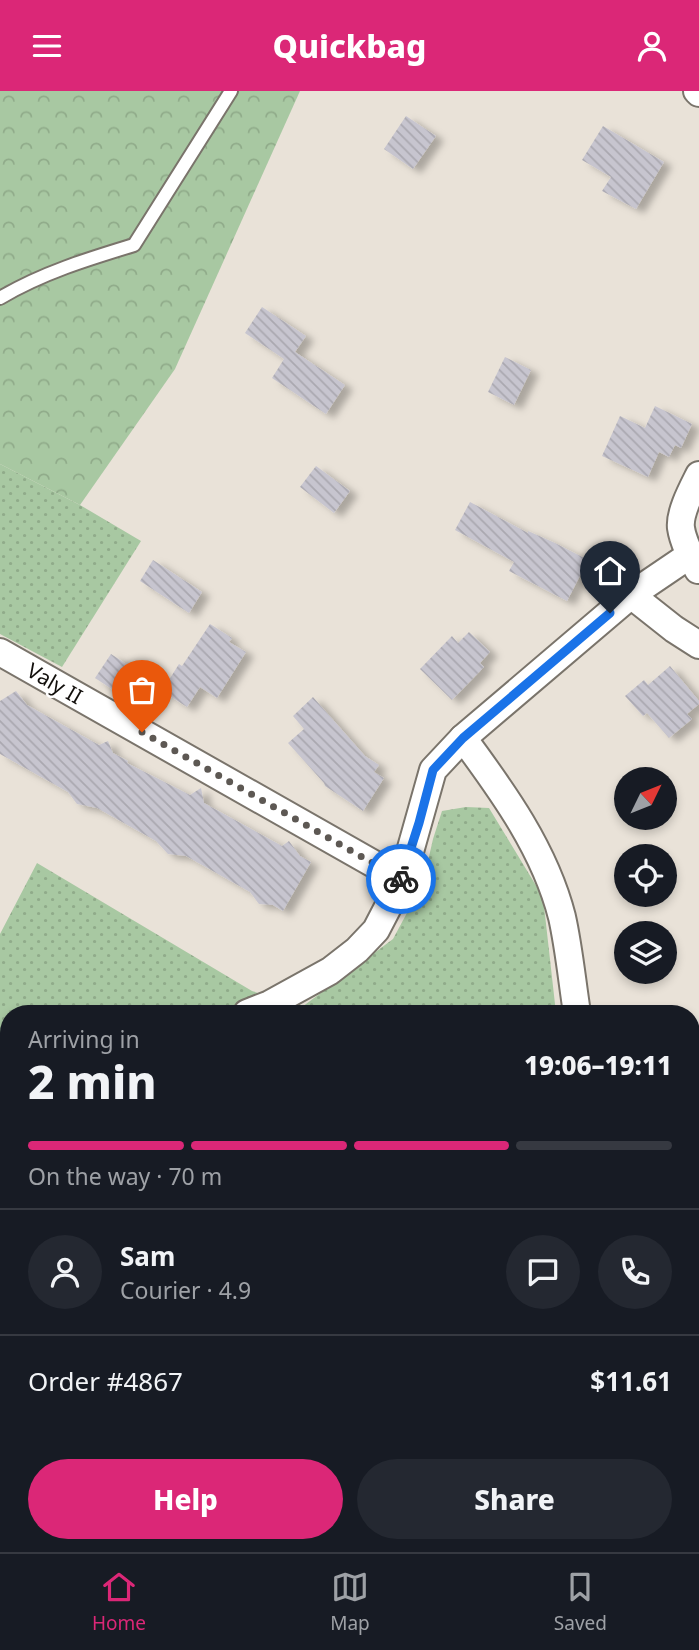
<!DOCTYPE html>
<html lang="en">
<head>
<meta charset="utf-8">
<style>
  body { margin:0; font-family:"Noto Sans",sans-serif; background:#242831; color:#f1f3f6; height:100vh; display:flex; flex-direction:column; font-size:26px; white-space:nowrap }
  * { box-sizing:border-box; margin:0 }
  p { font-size:23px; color:#9ea1a6 }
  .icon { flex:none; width:38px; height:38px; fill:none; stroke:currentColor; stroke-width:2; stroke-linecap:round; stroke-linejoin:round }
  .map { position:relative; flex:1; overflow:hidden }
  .panel { position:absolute; left:0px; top:914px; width:700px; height:548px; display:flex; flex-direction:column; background:#171b24; border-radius:28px 28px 0 0; box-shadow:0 4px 10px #0003 }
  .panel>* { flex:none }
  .needle { width:46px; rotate:47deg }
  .fabs { position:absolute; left:614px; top:676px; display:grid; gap:14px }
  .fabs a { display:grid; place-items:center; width:63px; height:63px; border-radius:50%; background:#171b24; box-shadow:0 4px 10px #0003; font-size:35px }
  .pin { position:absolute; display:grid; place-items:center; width:60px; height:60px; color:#fff; margin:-72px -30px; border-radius:50% 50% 50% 0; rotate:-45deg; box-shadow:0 0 7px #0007 }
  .pin .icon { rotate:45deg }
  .courier { position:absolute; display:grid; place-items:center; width:70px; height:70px; margin:-35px; border:5px solid #1a73e8; border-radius:50%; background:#fff; color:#222; box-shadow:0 2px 9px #0007 }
  .summary em { font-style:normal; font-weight:800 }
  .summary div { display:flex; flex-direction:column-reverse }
  .summary { display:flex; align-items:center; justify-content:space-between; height:119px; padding:0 28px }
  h1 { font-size:46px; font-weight:800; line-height:52px }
  .bar { display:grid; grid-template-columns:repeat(4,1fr); gap:10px 7px; align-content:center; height:84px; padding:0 28px }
  .bar i { height:9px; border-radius:5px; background:#363941 }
  .bar .selected { background:#db2777 }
  .bar p { grid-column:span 4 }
  .line { display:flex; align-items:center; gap:18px; padding:0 28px; border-top:2px solid #363941 }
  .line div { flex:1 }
  .round { display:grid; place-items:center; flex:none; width:74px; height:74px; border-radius:37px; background:#242831 }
  .button { display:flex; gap:14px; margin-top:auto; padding:14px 28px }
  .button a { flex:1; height:80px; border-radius:42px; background:#db2777; color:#fff; font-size:28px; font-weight:800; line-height:80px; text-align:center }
  .button a+a { background:#242831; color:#f1f3f6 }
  header { display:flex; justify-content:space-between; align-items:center; height:91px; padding:0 28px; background:#db2777; color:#fff; font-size:32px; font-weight:800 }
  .dock { display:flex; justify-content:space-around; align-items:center; height:98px; border-top:2px solid #363941; background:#171b24; font-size:19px; color:#9ea1a6 }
  .dock a { display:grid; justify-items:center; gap:4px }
  .dock .selected { color:#db2777 }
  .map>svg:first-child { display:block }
  .grass { fill:url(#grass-dots) }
  .forest { fill:url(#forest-crowns) }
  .building { fill:url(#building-back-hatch); filter:url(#shadow) }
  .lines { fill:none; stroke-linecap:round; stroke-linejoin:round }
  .service-casing { stroke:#7a746b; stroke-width:16 }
  .minor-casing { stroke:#7a746b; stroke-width:30 }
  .service { stroke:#fff; stroke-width:12 }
  .minor { stroke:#fff; stroke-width:26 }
  .done { stroke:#5d5853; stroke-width:7; stroke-dasharray:0 12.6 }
  .route { stroke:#1a73e8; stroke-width:9 }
  .labels { text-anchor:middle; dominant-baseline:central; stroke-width:5; stroke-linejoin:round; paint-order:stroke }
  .street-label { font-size:21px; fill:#110e0b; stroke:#fff }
</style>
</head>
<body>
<header><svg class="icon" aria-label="menu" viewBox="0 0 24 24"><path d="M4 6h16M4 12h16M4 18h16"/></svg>Quickbag<svg class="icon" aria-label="person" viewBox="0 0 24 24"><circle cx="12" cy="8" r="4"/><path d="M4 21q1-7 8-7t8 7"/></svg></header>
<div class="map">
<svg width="699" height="1461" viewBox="0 0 699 1461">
  <defs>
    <pattern id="grass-dots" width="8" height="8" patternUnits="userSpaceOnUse" patternTransform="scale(1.75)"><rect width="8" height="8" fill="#a8c8a2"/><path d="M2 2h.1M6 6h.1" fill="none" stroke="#90ab8a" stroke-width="1.8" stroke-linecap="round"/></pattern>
    <pattern id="forest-crowns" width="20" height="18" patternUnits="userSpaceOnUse" patternTransform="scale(1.75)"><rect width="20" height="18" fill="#a8c8a2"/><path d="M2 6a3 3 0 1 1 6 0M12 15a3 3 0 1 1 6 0" fill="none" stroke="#90ab8a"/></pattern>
    <pattern id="building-back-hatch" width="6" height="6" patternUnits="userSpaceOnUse" patternTransform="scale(1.75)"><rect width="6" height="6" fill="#c7c5cf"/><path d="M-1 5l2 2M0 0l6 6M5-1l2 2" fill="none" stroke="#aaa8b0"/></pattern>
    <filter id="shadow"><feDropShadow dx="8" dy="4.5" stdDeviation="3.5" flood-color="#0004"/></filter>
  </defs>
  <rect width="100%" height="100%" fill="#e9e2d8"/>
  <g class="grass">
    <polygon points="0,373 80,414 141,450 62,576 0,543"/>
    <polygon points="466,716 489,717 543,806 556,922 9,922 9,1085 0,1091 0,843 37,772 252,900 302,916 393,848 423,792 433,748 442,720"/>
    <polygon points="525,1453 596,1453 599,1461 532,1461"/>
  </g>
  <polygon class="forest" points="0,0 300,0 175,278 80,414 0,373"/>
  <g class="building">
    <polygon points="406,25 436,45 413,78 384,58"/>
    <polygon points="603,35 664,71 636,118 602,100 611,86 582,69"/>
    <polygon points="262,216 306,245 295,261 345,294 326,323 272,287 284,268 245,242"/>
    <polygon points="505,266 531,279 514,314 488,301"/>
    <polygon points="655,315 692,333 681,357 675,354 669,366 659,361 648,386 602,365 620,325 645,337"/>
    <polygon points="316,375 350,400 334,422 300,396"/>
    <polygon points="470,411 528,442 528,440 555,452 588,469 567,510 509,480 514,471 455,439"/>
    <polygon points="153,469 202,501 189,522 140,490"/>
    <polygon points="210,533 232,547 229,551 246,561 217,607 200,596 187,616 162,600 179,573 182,575"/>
    <polygon points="469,541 490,561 480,572 484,576 452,609 420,578 452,545 458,552"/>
    <polygon points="111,563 140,582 124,606 95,587"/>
    <polygon points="670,575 699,610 699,613 687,623 692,628 669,647 647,622 643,625 625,605 644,589 648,594"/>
    <polygon points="16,600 27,614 99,654 108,650 113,662 128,670 127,672 190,704 201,697 204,712 282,755 289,750 300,765 311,771 283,820 273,814 259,813 250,801 186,765 168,763 156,750 97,717 77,713 68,701 0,663 0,610"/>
    <polygon points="313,606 365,665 379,674 374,681 384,687 363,720 325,695 324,692 288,652 304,638 293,625"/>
  </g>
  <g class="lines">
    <g class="service-casing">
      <path id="service" d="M0,207C42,182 88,168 134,154L231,0"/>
    </g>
    <g class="minor-casing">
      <g id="minor">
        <polyline points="697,0 699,2"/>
        <path d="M698,479C691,466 683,451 681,437C679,422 692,398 699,384"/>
        <polyline points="631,504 674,538 699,554"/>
        <polyline points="0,561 402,789"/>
        <path d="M463,647C503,701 545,759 562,826C569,857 572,890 577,922"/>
        <polyline points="247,922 270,913 330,880 357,859 376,839 402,789 433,679 463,647 631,504 690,464"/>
        <polyline points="0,964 9,969"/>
        <polyline points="0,1018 9,1012"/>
        <polyline points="691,1169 699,1186"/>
        <polyline points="0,1435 9,1440"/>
        <polyline points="29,1452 44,1461"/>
      </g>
    </g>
    <use href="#service" class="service"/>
    <use href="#minor" class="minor"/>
  </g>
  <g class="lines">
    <polyline class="done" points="142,641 401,788"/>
    <polyline class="route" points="401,788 419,732 433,679 463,647 610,522"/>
  </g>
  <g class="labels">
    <g class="street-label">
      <text transform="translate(55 592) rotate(30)">Valy II</text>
    </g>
  </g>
</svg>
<div class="fabs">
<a><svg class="needle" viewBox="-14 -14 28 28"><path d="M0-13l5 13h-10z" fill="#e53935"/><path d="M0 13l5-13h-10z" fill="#9ea1a6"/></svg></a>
<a><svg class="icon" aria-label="locate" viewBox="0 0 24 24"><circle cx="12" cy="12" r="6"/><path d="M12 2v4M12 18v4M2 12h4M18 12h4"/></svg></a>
<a><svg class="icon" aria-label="layers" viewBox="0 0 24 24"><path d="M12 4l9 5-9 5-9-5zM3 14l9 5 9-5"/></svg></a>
</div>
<div class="pin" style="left:142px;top:641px;background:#ea580c"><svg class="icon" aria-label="bag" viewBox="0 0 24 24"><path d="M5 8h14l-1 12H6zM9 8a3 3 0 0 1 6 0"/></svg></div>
<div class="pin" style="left:610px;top:522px;background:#1f2937"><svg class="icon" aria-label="home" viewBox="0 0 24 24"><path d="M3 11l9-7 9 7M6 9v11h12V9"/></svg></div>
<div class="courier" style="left:401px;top:788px"><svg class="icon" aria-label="bike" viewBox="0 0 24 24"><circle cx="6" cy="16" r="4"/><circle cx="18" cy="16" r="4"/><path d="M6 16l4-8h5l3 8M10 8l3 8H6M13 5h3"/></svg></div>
<section class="panel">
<div class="summary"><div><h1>2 min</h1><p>Arriving in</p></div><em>19:06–19:11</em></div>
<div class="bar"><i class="selected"></i><i class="selected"></i><i class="selected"></i><i></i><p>On the way · 70 m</p></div>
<div class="line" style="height:126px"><a class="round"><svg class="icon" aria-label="person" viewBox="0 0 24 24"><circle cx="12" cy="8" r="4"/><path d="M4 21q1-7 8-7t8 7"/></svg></a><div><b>Sam</b><p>Courier · 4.9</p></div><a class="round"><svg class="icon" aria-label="chat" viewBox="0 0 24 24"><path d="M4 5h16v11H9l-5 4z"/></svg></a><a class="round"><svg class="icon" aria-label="phone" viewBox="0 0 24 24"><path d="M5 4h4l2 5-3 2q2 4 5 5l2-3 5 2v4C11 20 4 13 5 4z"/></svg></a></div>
<div class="line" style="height:91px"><div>Order #4867</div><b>$11.61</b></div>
<div class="button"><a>Help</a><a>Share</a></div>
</section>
</div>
<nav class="dock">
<a class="selected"><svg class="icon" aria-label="home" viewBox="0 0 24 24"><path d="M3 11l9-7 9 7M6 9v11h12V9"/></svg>Home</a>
<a><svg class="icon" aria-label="map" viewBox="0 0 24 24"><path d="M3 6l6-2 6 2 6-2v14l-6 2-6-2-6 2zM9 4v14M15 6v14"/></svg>Map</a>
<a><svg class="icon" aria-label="saved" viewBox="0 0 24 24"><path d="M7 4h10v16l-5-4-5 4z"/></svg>Saved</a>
</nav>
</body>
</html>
